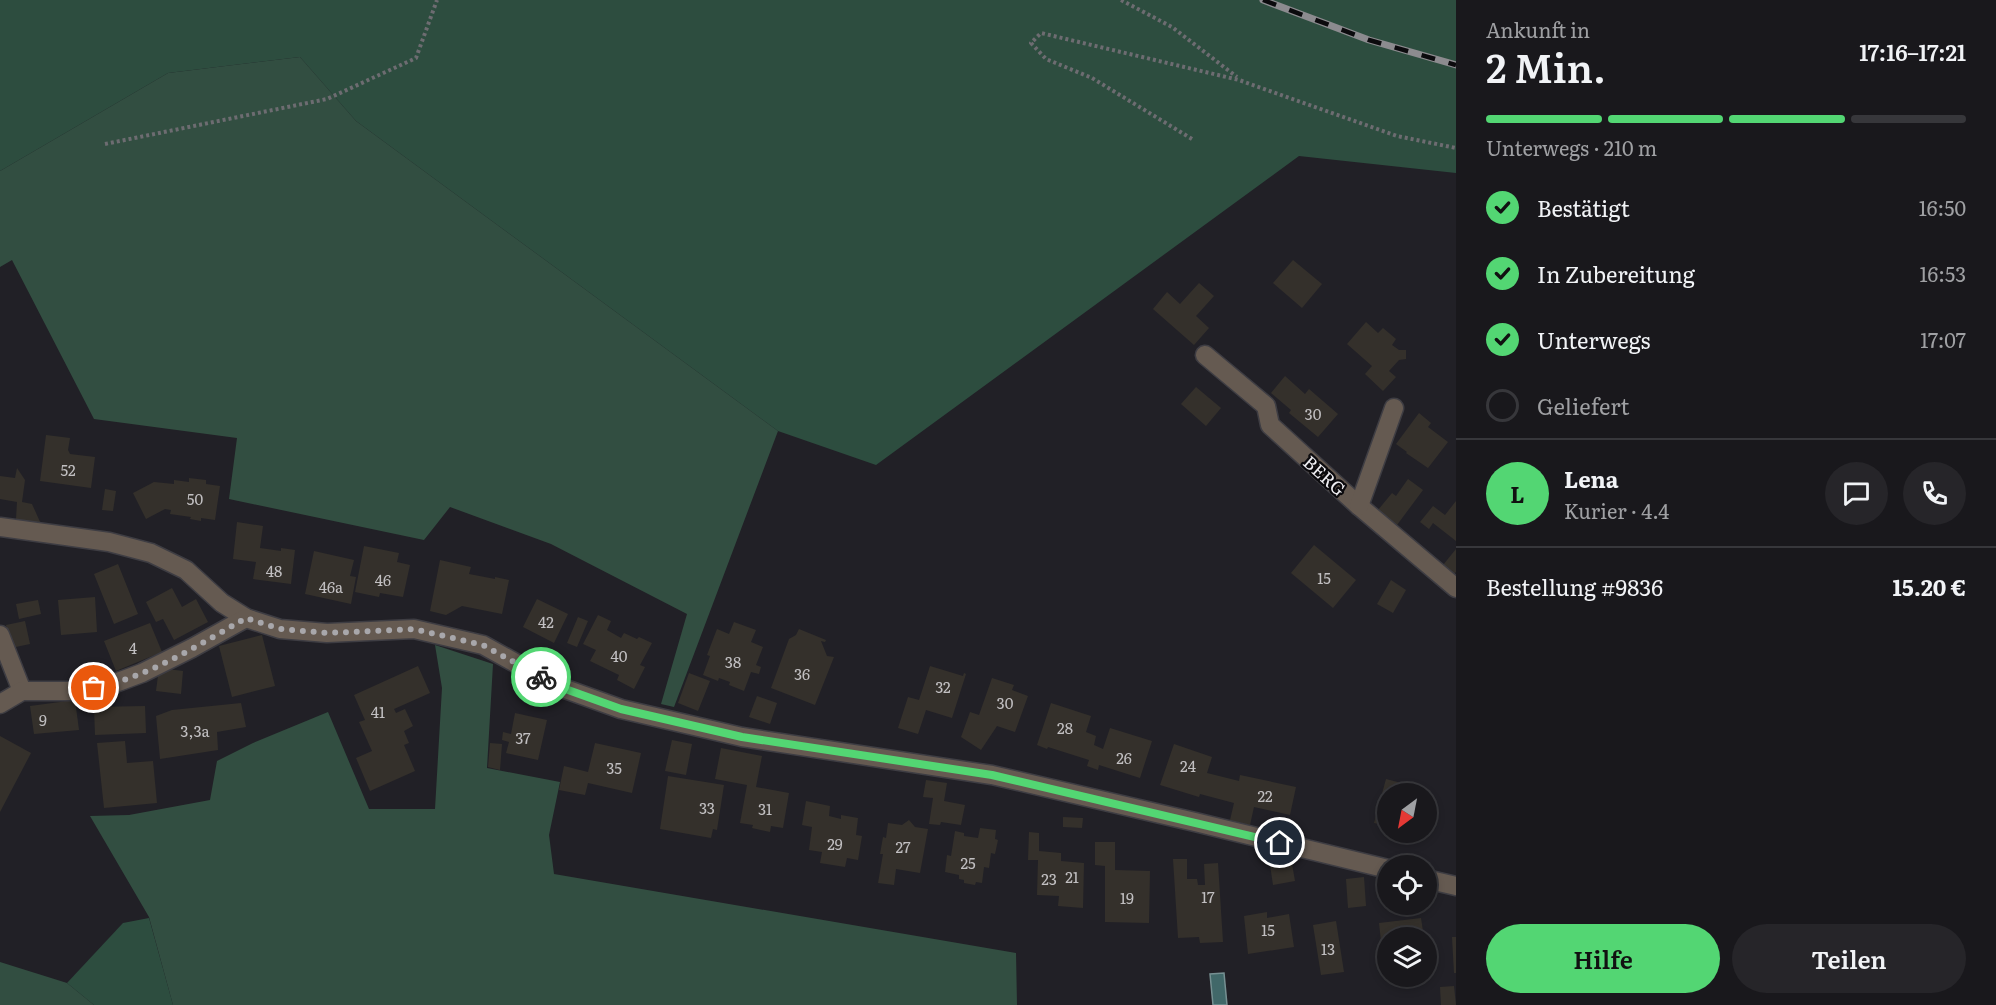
<!DOCTYPE html>
<html lang="de">
<head>
<meta charset="utf-8">
<style>
  body { margin:0; font-family:Literata,serif; background:#262529; color:#f1f3f6; height:100vh; display:flex; flex-direction:column; font-size:22px; white-space:nowrap }
  * { box-sizing:border-box; margin:0 }
  p { font-size:20px; color:#9fa0a3 }
  .icon { flex:none; width:33px; height:33px; fill:none; stroke:currentColor; stroke-width:2; stroke-linecap:round; stroke-linejoin:round }
  .map { position:relative; flex:1; overflow:hidden }
  .drawer { display:flex; flex-direction:column; background:#19181c; width:540px }
  .drawer>* { flex:none }
  .needle { width:39px; rotate:212deg }
  .fabs { position:absolute; left:1377px; top:783px; display:grid; gap:12px }
  .fabs a { display:grid; place-items:center; width:60px; height:60px; border-radius:50%; background:#19181c; box-shadow:0 3px 9px #0003,0 0 0 2px #37373b; font-size:30px }
  .pin { position:absolute; display:grid; place-items:center; width:51px; height:51px; color:#fff; margin:-26px; border:3px solid #fff; border-radius:50%; box-shadow:0 2px 6px #0007 }
  .courier { position:absolute; display:grid; place-items:center; width:60px; height:60px; margin:-30px; border:4px solid #53d673; border-radius:50%; background:#fff; color:#222; box-shadow:0 2px 8px #0007 }
  .headline em { font-style:normal; font-weight:600 }
  .headline div { display:flex; flex-direction:column-reverse }
  .headline { display:flex; align-items:center; justify-content:space-between; height:102px; padding:0 30px }
  h1 { font-size:39px; font-weight:600; line-height:45px }
  .bar { display:grid; grid-template-columns:repeat(4,1fr); gap:9px 6px; align-content:center; height:72px; padding:0 30px }
  .bar i { height:8px; border-radius:4px; background:#37373b }
  .bar .current { background:#53d673 }
  .bar p { grid-column:span 4 }
  .line { display:flex; align-items:center; gap:15px; padding:0 30px; border-top:2px solid #37373b }
  .line div { flex:1 }
  .round { display:grid; place-items:center; flex:none; width:63px; height:63px; border-radius:32px; background:#262529 }
  ol { padding:0 30px; list-style:none }
  li { display:flex; align-items:center; gap:18px; height:66px }
  li p { margin-inline-start:auto }
  li .icon { padding:6px; border-radius:50%; background:#53d673; color:#111; stroke-width:4 }
  li:last-child { color:#9fa0a3 }
  li i { width:33px; height:33px; border:3px solid #37373b; border-radius:50% }
  .button { display:flex; gap:12px; margin-top:auto; padding:12px 30px }
  .button a { flex:1; height:69px; border-radius:36px; background:#53d673; color:#111; font-size:24px; font-weight:600; line-height:69px; text-align:center }
  .button a+a { background:#262529; color:#f1f3f6 }
  main { display:flex; flex:1; min-height:0 }
  .map>svg:first-child { display:block }
  .green { fill:#324e41 }
  .forest { fill:#2d4d3f }
  .water { fill:#416869; stroke:#769092; stroke-width:1.5 }
  .building { fill:#34302b }
  .lines { fill:none; stroke-linecap:round; stroke-linejoin:round }
  .minor-casing { stroke:#3e3d43; stroke-width:21 }
  .path { stroke:#6d6c71; stroke-width:4; stroke-dasharray:3 3; stroke-linecap:butt }
  .minor { stroke:#655a51; stroke-width:18 }
  .rail-casing { stroke:#8c8b8f; stroke-width:7 }
  .rail { stroke:#0b0a0d; stroke-width:4.5; stroke-dasharray:14; stroke-linecap:butt }
  .done { stroke:#a8a7ab; stroke-width:6; stroke-dasharray:0 10.8 }
  .route { stroke:#53d673; stroke-width:8 }
  .labels { text-anchor:middle; dominant-baseline:central; stroke-width:4.5; stroke-linejoin:round; paint-order:stroke }
  .number-label { font-size:15px; fill:#c1bfc1 }
  .street-label { font-size:18px; fill:#f0eff3; stroke:#0b0a0d }
</style>
</head>
<body>
<main>
<div class="map">
<svg width="1456" height="1005" viewBox="0 0 1456 1005">
  <rect width="100%" height="100%" fill="#212026"/>
  <g class="green">
    <polygon points="300,57 356,121 778,431 674,707 661,704 687,614 551,544 450,507 424,540 229,499 237,438 94,419 12,260 0,267 0,171 168,73"/>
    <polygon points="435,645 493,664 487,768 560,782 549,835 554,874 1016,953 1017,1005 173,1005 149,917 90,816 129,815 210,800 217,761 253,743 328,712 369,809 435,809 442,688"/>
    <polygon points="0,962 67,983 94,1005 0,1005"/>
  </g>
  <g class="forest">
    <polygon points="0,0 1456,0 1456,173 1299,156 876,465 778,431 356,121 300,57 168,73 0,171"/>
    <polygon points="149,918 173,1005 94,1005 67,983 123,923"/>
  </g>
  <polygon class="water" points="1224,973 1227,1005 1213,1005 1210,974"/>
  <g class="building">
    <polygon points="1293,260 1322,284 1302,308 1273,283"/>
    <polygon points="1199,283 1214,296 1196,316 1209,328 1194,345 1153,309 1167,292 1180,304"/>
    <polygon points="1366,322 1378,333 1383,328 1396,339 1392,345 1399,350 1406,350 1406,359 1399,360 1389,371 1396,377 1383,391 1365,374 1372,366 1347,344"/>
    <polygon points="1285,376 1305,394 1309,389 1338,414 1318,437 1289,413 1291,410 1271,393"/>
    <polygon points="1196,387 1221,408 1206,426 1181,404"/>
    <polygon points="1419,413 1431,423 1428,427 1448,442 1428,468 1406,453 1407,452 1396,444"/>
    <polygon points="46,435 70,438 68,450 70,454 95,457 91,488 40,481"/>
    <polygon points="17,468 25,480 22,502 32,504 41,524 16,519 17,502 0,499 0,476 15,478"/>
    <polygon points="189,478 206,480 206,484 220,486 215,520 201,518 201,521 190,519 191,517 170,514 171,510 165,509 146,519 133,493 154,482 174,484 174,480 189,482"/>
    <polygon points="1408,479 1423,490 1397,525 1378,510 1392,493 1396,496"/>
    <polygon points="105,489 116,491 113,511 102,510"/>
    <polygon points="1456,501 1456,541 1433,523 1429,529 1420,522 1433,506 1445,515"/>
    <polygon points="237,522 263,526 260,548 281,551 281,548 295,550 291,584 253,579 256,562 233,559"/>
    <polygon points="1314,545 1356,580 1333,608 1291,573"/>
    <polygon points="364,546 399,553 397,562 410,565 403,597 380,593 379,597 355,592"/>
    <polygon points="1456,549 1456,572 1454,574 1443,565"/>
    <polygon points="314,551 354,560 350,576 356,577 351,604 305,594"/>
    <polygon points="440,560 471,567 469,574 495,579 495,577 509,580 502,614 462,606 446,615 430,611"/>
    <polygon points="118,564 138,614 114,624 94,574"/>
    <polygon points="1391,580 1406,590 1393,613 1377,604"/>
    <polygon points="172,588 182,607 196,599 208,622 174,640 163,619 156,622 146,602"/>
    <polygon points="95,597 97,632 61,635 58,600"/>
    <polygon points="537,599 568,614 554,643 523,627"/>
    <polygon points="38,600 41,614 19,619 16,604"/>
    <polygon points="598,615 611,621 607,630 621,638 624,633 637,639 639,637 652,643 640,665 645,667 634,689 617,680 619,675 590,661 596,650 583,644"/>
    <polygon points="578,617 588,621 577,647 567,643"/>
    <polygon points="25,621 30,644 11,648 6,625"/>
    <polygon points="734,622 756,630 751,642 763,647 756,665 761,667 759,674 751,672 744,691 729,685 730,682 719,678 718,681 703,675 710,656 707,655 717,629 729,634"/>
    <polygon points="150,623 162,652 116,671 104,641"/>
    <polygon points="799,629 826,640 825,642 821,641 827,656 834,657 815,705 771,688 789,639 796,635"/>
    <polygon points="262,635 275,686 232,697 219,646"/>
    <polygon points="418,666 430,693 394,709 396,713 405,709 413,726 404,731 409,743 404,745 415,771 370,791 356,758 372,751 359,722 365,720 354,695"/>
    <polygon points="930,666 963,676 964,673 966,674 952,718 926,710 918,734 898,728 908,697 919,700"/>
    <polygon points="159,668 183,671 181,694 156,691"/>
    <polygon points="689,673 710,681 698,711 678,703"/>
    <polygon points="992,678 1014,685 1012,690 1028,696 1015,732 997,726 981,750 961,737 970,712 979,715"/>
    <polygon points="757,696 777,703 770,724 749,717"/>
    <polygon points="75,700 79,730 34,734 30,706"/>
    <polygon points="241,703 246,727 217,732 218,750 160,759 156,716 172,710"/>
    <polygon points="1051,703 1091,716 1086,732 1096,736 1094,745 1103,749 1110,728 1152,741 1140,778 1099,765 1098,770 1087,766 1089,760 1048,747 1047,749 1037,745"/>
    <polygon points="145,706 146,733 95,735 94,707"/>
    <polygon points="515,713 547,720 538,760 506,753 509,742 502,740 503,732 511,734"/>
    <polygon points="0,736 31,753 0,812"/>
    <polygon points="672,740 692,744 686,775 665,771"/>
    <polygon points="125,741 127,763 153,761 157,803 104,808 97,743"/>
    <polygon points="490,743 502,744 500,770 488,767"/>
    <polygon points="595,743 641,753 632,793 588,783 585,795 559,790 564,766 588,772"/>
    <polygon points="1174,744 1212,757 1207,773 1239,781 1240,775 1296,787 1290,815 1254,807 1250,825 1230,820 1234,803 1200,794 1199,797 1160,785"/>
    <polygon points="721,748 762,756 756,787 789,793 783,828 771,826 770,832 752,828 753,825 740,823 747,785 715,779"/>
    <polygon points="668,776 724,785 717,830 713,829 711,838 660,829"/>
    <polygon points="1386,779 1424,789 1423,794 1388,794 1388,826 1374,823"/>
    <polygon points="926,780 947,783 944,801 965,805 961,825 941,822 940,825 929,824 933,798 923,797"/>
    <polygon points="806,801 830,806 829,816 841,819 841,815 858,818 856,835 862,836 858,860 847,858 845,867 820,863 822,852 809,850 812,827 802,825"/>
    <polygon points="1063,817 1083,818 1082,828 1063,827"/>
    <polygon points="909,820 915,827 928,829 920,873 896,869 894,885 878,883 883,854 880,854 883,837 886,838 888,823 902,825"/>
    <polygon points="980,828 996,830 995,839 998,840 995,854 991,853 989,868 984,867 982,883 976,882 975,885 964,883 964,880 959,879 959,875 945,872 947,855 951,856 955,831 964,833 964,836 978,838"/>
    <polygon points="1029,832 1039,833 1039,851 1061,853 1061,861 1084,863 1083,908 1058,906 1059,896 1037,895 1038,860 1028,860"/>
    <polygon points="1095,842 1115,842 1115,870 1150,871 1149,923 1105,922 1105,866 1095,865"/>
    <polygon points="1269,858 1292,864 1295,881 1273,885"/>
    <polygon points="1173,859 1187,859 1187,879 1197,879 1198,885 1205,885 1204,864 1218,863 1223,942 1200,943 1199,937 1178,938"/>
    <polygon points="1364,877 1366,906 1348,908 1346,879"/>
    <polygon points="1267,912 1267,918 1289,914 1294,947 1248,954 1244,916"/>
    <polygon points="1421,918 1424,938 1388,938 1388,967 1384,968 1379,923"/>
    <polygon points="1336,921 1344,972 1321,975 1313,925"/>
    <polygon points="1452,937 1456,937 1456,973 1454,973"/>
    <polygon points="1454,986 1456,1005 1441,1005 1440,987"/>
  </g>
  <g class="lines">
    <g class="minor-casing">
      <g id="minor">
        <polyline points="1205,355 1266,406 1270,425 1359,506 1456,588"/>
        <polyline points="1359,506 1394,408"/>
        <polyline points="0,527 109,542 151,553 186,570 222,603 246,618 280,629 327,633 414,629 483,645 557,686 621,709 742,737 992,775 1195,822 1388,869"/>
        <polyline points="0,635 22,691"/>
        <polyline points="0,704 22,691 79,691 110,685 142,673 192,648 246,618"/>
        <polyline points="1426,879 1456,886"/>
      </g>
    </g>
    <g class="path">
      <polyline points="1121,0 1172,27 1237,77"/>
      <polyline points="1192,139 1092,78 1046,59 1031,43 1041,33 1239,80 1397,136 1456,148"/>
      <polyline points="105,144 327,99 416,58 437,0"/>
    </g>
    <use href="#minor" class="minor"/>
    <g class="rail-casing">
      <polyline id="rail" points="1263,0 1369,40 1456,65"/>
    </g>
    <use href="#rail" class="rail"/>
  </g>
  <g class="lines">
    <path class="done" d="M94,688C147,678 200,644 246,618L280,629L327,633L414,629L483,645L541,677"/>
    <polyline class="route" points="541,677 557,686 621,709 742,737 992,775 1280,843"/>
  </g>
  <g class="labels">
    <g class="number-label">
      <text x="1313" y="413">30</text>
      <text x="68" y="469">52</text>
      <text x="195" y="498">50</text>
      <text x="274" y="570">48</text>
      <text x="1324" y="577">15</text>
      <text x="383" y="579">46</text>
      <text x="331" y="586">46a</text>
      <text x="546" y="621">42</text>
      <text x="133" y="647">4</text>
      <text x="619" y="655">40</text>
      <text x="733" y="661">38</text>
      <text x="802" y="673">36</text>
      <text x="943" y="686">32</text>
      <text x="1005" y="702">30</text>
      <text x="378" y="711">41</text>
      <text x="43" y="719">9</text>
      <text x="1065" y="727">28</text>
      <text x="195" y="730">3,3a</text>
      <text x="523" y="737">37</text>
      <text x="1124" y="757">26</text>
      <text x="1188" y="765">24</text>
      <text x="614" y="767">35</text>
      <text x="1265" y="795">22</text>
      <text x="707" y="807">33</text>
      <text x="765" y="808">31</text>
      <text x="835" y="843">29</text>
      <text x="903" y="846">27</text>
      <text x="968" y="862">25</text>
      <text x="1072" y="876">21</text>
      <text x="1049" y="878">23</text>
      <text x="1208" y="896">17</text>
      <text x="1127" y="897">19</text>
      <text x="1268" y="929">15</text>
      <text x="1328" y="948">13</text>
    </g>
    <g class="street-label">
      <text transform="translate(1325 475) rotate(42)">BERG</text>
    </g>
  </g>
</svg>
<div class="fabs">
<a><svg class="needle" viewBox="-14 -14 28 28"><path d="M0-13l5 13h-10z" fill="#e53935"/><path d="M0 13l5-13h-10z" fill="#9fa0a3"/></svg></a>
<a><svg class="icon" aria-label="locate" viewBox="0 0 24 24"><circle cx="12" cy="12" r="6"/><path d="M12 2v4M12 18v4M2 12h4M18 12h4"/></svg></a>
<a><svg class="icon" aria-label="layers" viewBox="0 0 24 24"><path d="M12 4l9 5-9 5-9-5zM3 14l9 5 9-5"/></svg></a>
</div>
<div class="pin" style="left:94px;top:688px;background:#ea580c"><svg class="icon" aria-label="bag" viewBox="0 0 24 24"><path d="M5 8h14l-1 12H6zM9 8a3 3 0 0 1 6 0"/></svg></div>
<div class="pin" style="left:1280px;top:843px;background:#1f2937"><svg class="icon" aria-label="home" viewBox="0 0 24 24"><path d="M3 11l9-7 9 7M6 9v11h12V9"/></svg></div>
<div class="courier" style="left:541px;top:677px"><svg class="icon" aria-label="bike" viewBox="0 0 24 24"><circle cx="6" cy="16" r="4"/><circle cx="18" cy="16" r="4"/><path d="M6 16l4-8h5l3 8M10 8l3 8H6M13 5h3"/></svg></div>
</div>
<section class="drawer">
<div class="headline"><div><h1>2 Min.</h1><p>Ankunft in</p></div><em>17:16–17:21</em></div>
<div class="bar"><i class="current"></i><i class="current"></i><i class="current"></i><i></i><p>Unterwegs · 210 m</p></div>
<ol>
<li><svg class="icon" aria-label="check" viewBox="0 0 24 24"><path d="M5 12l5 5 9-10"/></svg>Bestätigt<p>16:50</p></li>
<li><svg class="icon" aria-label="check" viewBox="0 0 24 24"><path d="M5 12l5 5 9-10"/></svg>In Zubereitung<p>16:53</p></li>
<li><svg class="icon" aria-label="check" viewBox="0 0 24 24"><path d="M5 12l5 5 9-10"/></svg>Unterwegs<p>17:07</p></li>
<li><i></i>Geliefert</li>
</ol>
<div class="line" style="height:108px"><b class="round" style="background:#53d673;color:#111">L</b><div><b>Lena</b><p>Kurier · 4.4</p></div><a class="round"><svg class="icon" aria-label="chat" viewBox="0 0 24 24"><path d="M4 5h16v11H9l-5 4z"/></svg></a><a class="round"><svg class="icon" aria-label="phone" viewBox="0 0 24 24"><path d="M5 4h4l2 5-3 2q2 4 5 5l2-3 5 2v4C11 20 4 13 5 4z"/></svg></a></div>
<div class="line" style="height:78px"><div>Bestellung #9836</div><b>15.20 €</b></div>
<div class="button"><a>Hilfe</a><a>Teilen</a></div>
</section>
</main>
</body>
</html>
